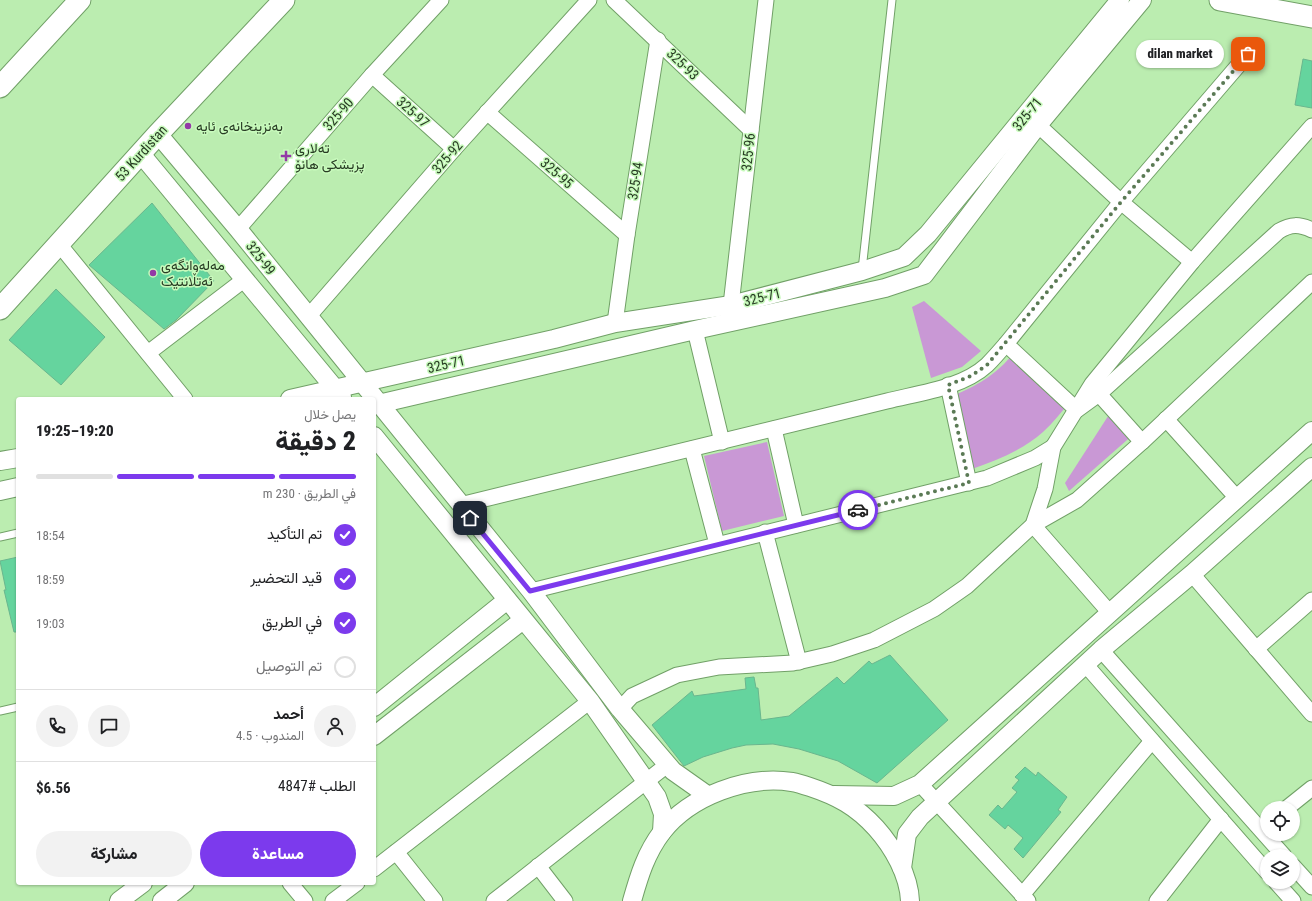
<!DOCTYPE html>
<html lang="ar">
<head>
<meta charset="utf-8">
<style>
  body { margin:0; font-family:"Roboto Condensed",Vazirmatn,sans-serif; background:#f2f2f2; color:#202124; direction:rtl; height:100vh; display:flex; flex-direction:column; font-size:15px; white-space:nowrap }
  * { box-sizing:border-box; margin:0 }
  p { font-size:13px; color:#757577 }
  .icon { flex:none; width:22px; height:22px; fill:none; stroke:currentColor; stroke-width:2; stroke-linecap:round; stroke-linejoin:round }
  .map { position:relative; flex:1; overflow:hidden; direction:ltr }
  .sheet { position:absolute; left:16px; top:397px; width:360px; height:488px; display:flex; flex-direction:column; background:#fff; border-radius:4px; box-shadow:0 1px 3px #0004; direction:rtl }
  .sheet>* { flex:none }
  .controls { position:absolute; left:1260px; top:801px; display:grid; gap:8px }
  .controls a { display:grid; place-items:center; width:40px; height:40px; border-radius:50%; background:#fff; box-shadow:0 1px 3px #0004; font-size:20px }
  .pin { position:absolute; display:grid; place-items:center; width:34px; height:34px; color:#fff; margin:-17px; border-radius:8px; box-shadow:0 2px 6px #0006 }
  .courier { position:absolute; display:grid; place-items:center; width:40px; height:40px; margin:-20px; border:3px solid #7c3aed; border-radius:50%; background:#fff; color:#222; box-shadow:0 1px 5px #0007 }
  .bubble { position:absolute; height:28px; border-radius:14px; background:#fff; box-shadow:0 1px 3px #0004; font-size:13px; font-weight:800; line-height:28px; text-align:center; direction:rtl }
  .head em { font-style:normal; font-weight:800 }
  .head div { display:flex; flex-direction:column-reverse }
  .head { display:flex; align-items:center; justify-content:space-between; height:68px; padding:0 20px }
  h1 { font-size:26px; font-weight:800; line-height:30px }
  .bar { display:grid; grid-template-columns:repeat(4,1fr); gap:6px 4px; align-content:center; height:48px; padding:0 20px }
  .bar i { height:5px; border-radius:3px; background:#e0e0e0 }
  .bar .selected { background:#7c3aed }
  .bar p { grid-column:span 4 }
  .line { display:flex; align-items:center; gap:10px; padding:0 20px; border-top:1px solid #e0e0e0 }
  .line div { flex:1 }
  .round { display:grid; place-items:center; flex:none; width:42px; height:42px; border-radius:21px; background:#f2f2f2 }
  ol { padding:0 20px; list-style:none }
  li { display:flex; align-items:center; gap:12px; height:44px }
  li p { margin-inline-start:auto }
  li .icon { padding:4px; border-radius:50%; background:#7c3aed; color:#fff; stroke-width:4 }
  li:last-child { color:#757577 }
  li i { width:22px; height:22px; border:2px solid #e0e0e0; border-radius:50% }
  .button { display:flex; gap:8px; margin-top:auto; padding:8px 20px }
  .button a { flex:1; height:46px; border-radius:24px; background:#7c3aed; color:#fff; font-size:16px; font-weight:800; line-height:46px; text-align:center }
  .button a+a { background:#f2f2f2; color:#202124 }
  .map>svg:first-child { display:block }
  .green { fill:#c998d5 }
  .building { fill:#65d49e; stroke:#6ab68e }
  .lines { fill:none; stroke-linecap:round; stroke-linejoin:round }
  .service-casing { stroke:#71a067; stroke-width:9 }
  .minor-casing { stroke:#71a067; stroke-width:17 }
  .tertiary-casing { stroke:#71a067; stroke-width:20 }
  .secondary-casing { stroke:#71a067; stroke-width:23 }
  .service { stroke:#fff; stroke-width:7 }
  .minor { stroke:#fff; stroke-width:15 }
  .tertiary { stroke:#fff; stroke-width:18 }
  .secondary { stroke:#fff; stroke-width:21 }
  .done { stroke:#5b7a55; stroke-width:4; stroke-dasharray:0 7.2 }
  .route { stroke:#7c3aed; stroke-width:5 }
  .poi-dot { fill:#933aa6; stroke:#c8fabc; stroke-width:1.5 }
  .labels { text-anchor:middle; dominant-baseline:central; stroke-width:3; stroke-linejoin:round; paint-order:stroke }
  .street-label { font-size:14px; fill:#283c24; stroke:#c8fabc }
  .poi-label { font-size:14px; fill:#283c24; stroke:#c8fabc; text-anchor:start }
</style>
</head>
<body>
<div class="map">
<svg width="1312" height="901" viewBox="0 0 1312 901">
  <rect width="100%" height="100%" fill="#bbedb0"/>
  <g class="green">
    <polygon points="924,301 981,351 962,367 931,378 912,307"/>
    <path d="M1014,353L1070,402C1061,412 1053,423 1043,432C1023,450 997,460 972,469L957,394C982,383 996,374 1014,353Z"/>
    <polygon points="1112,410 1135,433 1069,491 1065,483"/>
    <polygon points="767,442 784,516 722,531 704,456"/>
  </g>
  <g class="building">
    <polygon points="1303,59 1312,61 1312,108 1295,105"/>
    <polygon points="152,203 214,281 176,320 164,329 89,265"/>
    <polygon points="56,289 105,337 61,385 9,340"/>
    <polygon points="18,557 18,632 14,632 4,590 6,590 0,561"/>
    <polygon points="890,655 948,720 877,783 838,761 799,749 773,744 746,745 732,748 703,757 684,766 652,725 692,691 694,696 746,689 745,678 754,677 756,688 758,688 761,720 789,716 837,677 844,684 869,661 872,664"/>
    <polygon points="1025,767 1036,776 1038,772 1067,797 1058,810 1061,812 1023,858 1014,849 1023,838 1008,825 1005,829 989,815 998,805 1002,809 1017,792 1012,788 1019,780 1015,777"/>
  </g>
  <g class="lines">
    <g class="service-casing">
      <g id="service">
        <polyline points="862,270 892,0"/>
        <polyline points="0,537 18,533"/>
        <polyline points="0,711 18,707"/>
      </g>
    </g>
    <g class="minor-casing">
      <g id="minor">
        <polyline points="614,0 751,130"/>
        <polyline points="372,75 454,149"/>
        <polyline points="487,112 627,235"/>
        <polyline points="1038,125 1121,202 1192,262"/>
        <polyline points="238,229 372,75 441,0"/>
        <polyline points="59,244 185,399"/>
        <polyline points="731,305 766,0"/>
        <polyline points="308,317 454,149 589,0"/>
        <polyline points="615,323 627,235 658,40"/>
        <polyline points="695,330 722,442"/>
        <path d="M1006,344L1077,410L1099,394L1279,231C1291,224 1299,224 1312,230"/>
        <polyline points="148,353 245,279"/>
        <polyline points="948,385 969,483"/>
        <polyline points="1099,394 1142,442"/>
        <polyline points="1166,419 1237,498"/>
        <polyline points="774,429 796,525"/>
        <polyline points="692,449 717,544"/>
        <path d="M460,505L887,401C919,393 962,388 987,365C994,358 1000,351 1006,344L1121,202L1248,54"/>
        <polyline points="765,532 799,662"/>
        <polyline points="1192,574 1312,714"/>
        <polyline points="531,591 987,478 1035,458 1053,447"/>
        <polyline points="1110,613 1033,525 1077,500 1142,442 1312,282"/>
        <polyline points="1256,649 1312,600"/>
        <polyline points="1101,650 1284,856"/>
        <polyline points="1085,664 1267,872"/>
        <polyline points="620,709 632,696 677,675 719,667 793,663 832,654 874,640 934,609 967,586 1033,525 1045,489 1053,447 1092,384 1192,262 1312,126"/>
        <polyline points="920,784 1028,901"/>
        <polyline points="1287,808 1312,788"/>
        <polyline points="396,852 435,901"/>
        <polyline points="538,866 565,901"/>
        <polyline points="1293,866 1312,887"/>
        <polyline points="374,869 590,701"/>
        <polyline points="1276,882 1293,901"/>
        <polyline points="290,883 305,901"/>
        <polyline points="1022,895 1152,741"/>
        <polyline points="333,901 357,883"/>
        <polyline points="494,901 667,765"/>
        <polyline points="1157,901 1221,819"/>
      </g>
    </g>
    <g class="tertiary-casing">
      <g id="tertiary">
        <polyline points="158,134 238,229 531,591 620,709 673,771 707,795"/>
        <polyline points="141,154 342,397"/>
        <polyline points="290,399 554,339 615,323 731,305 862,271 904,257 928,234 1120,0"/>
        <polyline points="374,405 695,330 885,288 924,275 1038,125 1142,0"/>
        <polyline points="374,436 590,701 657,797 663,814 662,832"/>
        <polyline points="0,461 18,458"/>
        <polyline points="0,491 18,487"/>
        <polyline points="374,707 507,600"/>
        <polyline points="374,736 523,620"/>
        <polyline points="834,795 894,796 920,784 1312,431"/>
        <polyline points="902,868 907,834 920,817 1101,650 1192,574 1312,467"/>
        <polyline points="119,901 143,883"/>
        <polyline points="162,901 185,883"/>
        <path d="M632,901C639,876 646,853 662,832C690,796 747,775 792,782C798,783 804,785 810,787C837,796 856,806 876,828C893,847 909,875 910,901"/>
      </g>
    </g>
    <g class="secondary-casing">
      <g id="secondary">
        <polyline points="1220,0 1312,17"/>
        <polyline points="0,87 80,0"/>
        <polyline points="0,309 158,134 284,0"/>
      </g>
    </g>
    <use href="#service" class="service"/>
    <use href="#minor" class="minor"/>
    <use href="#tertiary" class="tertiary"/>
    <use href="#secondary" class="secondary"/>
  </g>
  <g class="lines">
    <polyline class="done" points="858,510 969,483 948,385 971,376 987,365 1121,202 1248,54"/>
    <polyline class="route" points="470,518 530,591 858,510"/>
  </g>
  <g class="poi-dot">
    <circle cx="188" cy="126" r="4"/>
    <path d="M284 150h4v4h4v4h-4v4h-4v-4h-4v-4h4z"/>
    <circle cx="153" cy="273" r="4"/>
  </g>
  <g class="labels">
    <g class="street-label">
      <text transform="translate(683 64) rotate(44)">325-93</text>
      <text transform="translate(413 112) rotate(42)">325-97</text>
      <text transform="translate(338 114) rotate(-49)">325-90</text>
      <text transform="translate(1027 114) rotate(-51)">325-71</text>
      <text transform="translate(748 152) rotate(-84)">325-96</text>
      <text transform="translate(141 153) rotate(-48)">53 Kurdistan</text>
      <text transform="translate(447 157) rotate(-49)">325-92</text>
      <text transform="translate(557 173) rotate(41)">325-95</text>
      <text transform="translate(635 181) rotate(-81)">325-94</text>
      <text transform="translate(261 258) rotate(52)">325-99</text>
      <text transform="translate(762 297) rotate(-14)">325-71</text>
      <text transform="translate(446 364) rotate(-13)">325-71</text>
    </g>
    <g class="poi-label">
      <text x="196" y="126">بەنزینخانەی ئایە</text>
      <text x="295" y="148">تەلاری<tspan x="295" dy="16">پزیشکی هانۆ</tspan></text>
      <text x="161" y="265">مەلەوانگەی<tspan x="161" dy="16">ئەتڵانتیک</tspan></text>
    </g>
  </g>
</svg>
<div class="controls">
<a><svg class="icon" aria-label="locate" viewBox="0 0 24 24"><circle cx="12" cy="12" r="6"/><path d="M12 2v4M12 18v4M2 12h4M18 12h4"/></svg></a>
<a><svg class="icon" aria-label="layers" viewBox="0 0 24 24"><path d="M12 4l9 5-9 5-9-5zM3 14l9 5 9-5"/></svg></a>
</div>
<div class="pin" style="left:1248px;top:54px;background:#ea580c"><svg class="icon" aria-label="bag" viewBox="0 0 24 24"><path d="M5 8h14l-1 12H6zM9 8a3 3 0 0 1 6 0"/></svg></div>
<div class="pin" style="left:470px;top:518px;background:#1f2937"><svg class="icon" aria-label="home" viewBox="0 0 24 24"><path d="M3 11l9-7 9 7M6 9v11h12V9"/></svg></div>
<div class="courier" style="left:858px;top:510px"><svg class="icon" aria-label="car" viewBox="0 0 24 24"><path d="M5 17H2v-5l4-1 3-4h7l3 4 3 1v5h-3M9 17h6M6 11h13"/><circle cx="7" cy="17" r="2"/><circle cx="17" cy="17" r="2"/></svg></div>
<div class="bubble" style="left:1136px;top:40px;width:88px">dilan market</div>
<section class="sheet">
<div class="head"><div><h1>2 دقيقة</h1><p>يصل خلال</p></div><em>19:20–19:25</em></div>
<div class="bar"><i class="selected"></i><i class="selected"></i><i class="selected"></i><i></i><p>في الطريق · 230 m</p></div>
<ol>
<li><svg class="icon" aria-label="check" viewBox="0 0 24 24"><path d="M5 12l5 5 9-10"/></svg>تم التأكيد<p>18:54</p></li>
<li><svg class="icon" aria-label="check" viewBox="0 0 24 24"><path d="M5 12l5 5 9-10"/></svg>قيد التحضير<p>18:59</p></li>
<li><svg class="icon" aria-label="check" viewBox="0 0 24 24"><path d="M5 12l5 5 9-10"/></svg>في الطريق<p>19:03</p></li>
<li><i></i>تم التوصيل</li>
</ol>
<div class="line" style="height:72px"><a class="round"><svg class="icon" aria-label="person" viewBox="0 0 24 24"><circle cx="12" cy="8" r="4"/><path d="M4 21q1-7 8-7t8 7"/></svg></a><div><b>أحمد</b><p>المندوب · 4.5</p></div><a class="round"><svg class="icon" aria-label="chat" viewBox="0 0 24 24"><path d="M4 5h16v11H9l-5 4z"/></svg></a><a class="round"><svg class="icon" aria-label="phone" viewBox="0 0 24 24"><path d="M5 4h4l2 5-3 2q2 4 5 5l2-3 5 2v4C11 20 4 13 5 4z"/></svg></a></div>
<div class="line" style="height:52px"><div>الطلب #4847</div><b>$6.56</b></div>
<div class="button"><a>مساعدة</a><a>مشاركة</a></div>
</section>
</div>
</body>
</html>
